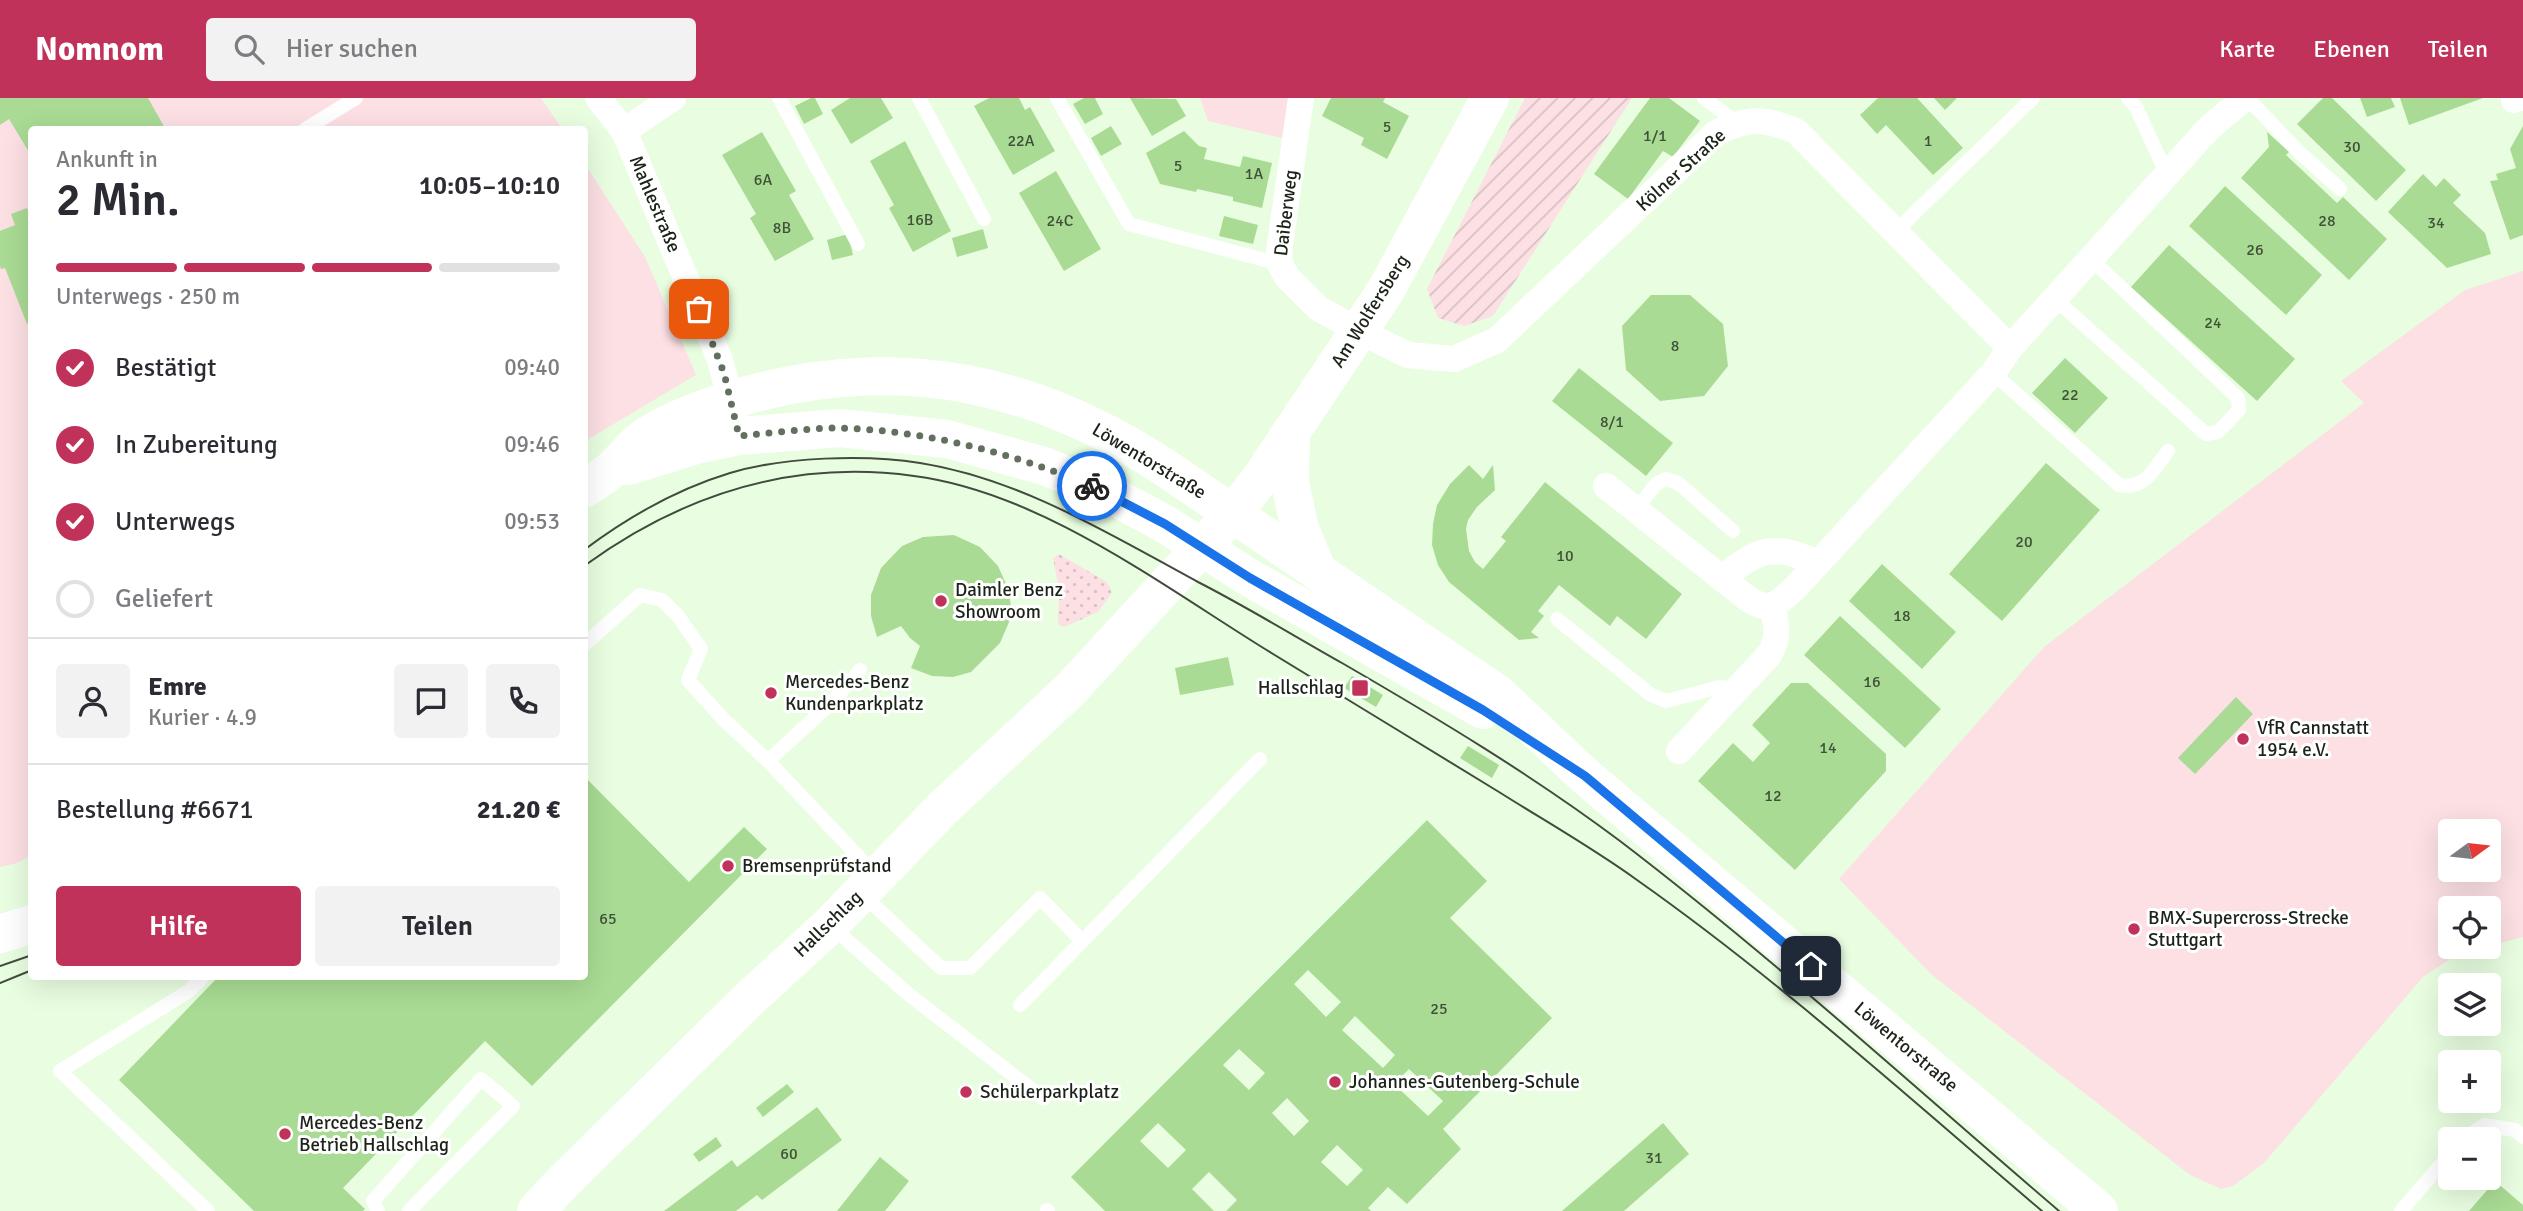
<!DOCTYPE html>
<html lang="de">
<head>
<meta charset="utf-8">
<style>
  body { margin:0; font-family:Signika,sans-serif; background:#f2f2f3; color:#2b2b33; height:100vh; display:flex; flex-direction:column; font-size:26px; white-space:nowrap }
  * { box-sizing:border-box; margin:0 }
  p { font-size:23px; color:#7c7c81 }
  .icon { flex:none; width:38px; height:38px; fill:none; stroke:currentColor; stroke-width:2; stroke-linecap:round; stroke-linejoin:round }
  .map { position:relative; flex:1; overflow:hidden }
  .side { position:absolute; left:28px; top:28px; width:560px; height:854px; display:flex; flex-direction:column; background:#fff; border-radius:7px; box-shadow:0 7px 28px #0002 }
  .side>* { flex:none }
  .needle { width:46px; rotate:75deg }
  .fabs { position:absolute; left:2438px; top:721px; display:grid; gap:14px }
  .fabs a { display:grid; place-items:center; width:63px; height:63px; border-radius:7px; background:#fff; box-shadow:0 7px 28px #0002; font-size:35px }
  .pin { position:absolute; display:grid; place-items:center; width:60px; height:60px; color:#fff; margin:-30px; border-radius:14px; box-shadow:0 4px 10px #0006 }
  .courier { position:absolute; display:grid; place-items:center; width:70px; height:70px; margin:-35px; border:5px solid #1a73e8; border-radius:50%; background:#fff; color:#222; box-shadow:0 2px 9px #0007 }
  .headline em { font-style:normal; font-weight:600 }
  .headline div { display:flex; flex-direction:column-reverse }
  .headline { display:flex; align-items:center; justify-content:space-between; height:119px; padding:0 28px }
  h1 { font-size:46px; font-weight:600; line-height:52px }
  .bar { display:grid; grid-template-columns:repeat(4,1fr); gap:10px 7px; align-content:center; height:84px; padding:0 28px }
  .bar i { height:9px; border-radius:5px; background:#e1e1e2 }
  .bar .selected { background:#c1325b }
  .bar p { grid-column:span 4 }
  .line { display:flex; align-items:center; gap:18px; padding:0 28px; border-top:2px solid #e1e1e2 }
  .line div { flex:1 }
  .round { display:grid; place-items:center; flex:none; width:74px; height:74px; border-radius:7px; background:#f2f2f3 }
  ol { padding:0 28px; list-style:none }
  li { display:flex; align-items:center; gap:21px; height:77px }
  li p { margin-inline-start:auto }
  li .icon { padding:7px; border-radius:50%; background:#c1325b; color:#fff; stroke-width:4 }
  li:last-child { color:#7c7c81 }
  li i { width:38px; height:38px; border:4px solid #e1e1e2; border-radius:50% }
  .button { display:flex; gap:14px; margin-top:auto; padding:14px 28px }
  .button a { flex:1; height:80px; border-radius:7px; background:#c1325b; color:#fff; font-size:28px; font-weight:600; line-height:80px; text-align:center }
  .button a+a { background:#f2f2f3; color:#2b2b33 }
  header { display:flex; align-items:center; gap:42px; box-sizing:border-box; height:98px; padding:0 35px; background:#c1325b; color:#fff }
  header strong { font-size:33px }
  nav { display:flex; gap:38px; margin-inline-start:auto; font-size:24px }
  .search { width:490px; height:63px; background:#f2f2f3; display:flex; align-items:center; gap:18px; box-sizing:border-box; padding:0 24px; border-radius:7px; color:#7c7c81; font-size:26px }
  .map>svg:first-child { display:block }
  .grass { fill:url(#grass-dots) }
  .park { fill:#fce0e4; fill-rule:evenodd }
  .garden { fill:url(#garden-furrows) }
  .building { fill:#a9db94; fill-rule:evenodd }
  .lines { fill:none; stroke-linecap:round; stroke-linejoin:round }
  .service { stroke:#fff; stroke-width:14 }
  .minor { stroke:#fff; stroke-width:26 }
  .secondary { stroke:#fff; stroke-width:38 }
  .tram { stroke:#424b3e; stroke-width:2 }
  .done { stroke:#64705f; stroke-width:7; stroke-dasharray:0 12.6 }
  .route { stroke:#1a73e8; stroke-width:9 }
  .poi-dot { fill:#c1325b; stroke:#fff; stroke-width:2.5 }
  .labels { text-anchor:middle; dominant-baseline:central; stroke-width:6; stroke-linejoin:round; paint-order:stroke }
  .number-label { font-size:16px; fill:#3f5138 }
  .street-label { font-size:19px; fill:#1c2319; stroke:#fff }
  .poi-label { font-size:19px; fill:#1c2319; stroke:#fff; text-anchor:start }
</style>
</head>
<body>
<header>
<strong>Nomnom</strong>
<div class="search"><svg class="icon" aria-label="search" viewBox="0 0 24 24"><circle cx="10" cy="10" r="6"/><path d="M15 15l6 6"/></svg>Hier suchen</div>
<nav><a>Karte</a><a>Ebenen</a><a>Teilen</a></nav>
</header>
<div class="map">
<svg width="2523" height="1113" viewBox="0 0 2523 1113">
  <defs>
    <pattern id="grass-dots" width="8" height="8" patternUnits="userSpaceOnUse" patternTransform="scale(1.75)"><rect width="8" height="8" fill="#fce0e4"/><path d="M2 2h.1M6 6h.1" fill="none" stroke="#d7c0c3" stroke-width="1.8" stroke-linecap="round"/></pattern>
    <pattern id="garden-furrows" width="10" height="10" patternUnits="userSpaceOnUse" patternTransform="scale(1.75)"><rect width="10" height="10" fill="#fce0e4"/><path d="M-1 1l2-2M0 10L10 0M9 11l2-2" fill="none" stroke="#d7c0c3"/></pattern>
  </defs>
  <rect width="100%" height="100%" fill="#e9fee1"/>
  <polygon class="grass" points="1059,456 1107,484 1112,495 1098,514 1064,529 1058,526 1059,491 1053,460"/>
  <g class="park">
    <polygon points="0,0 541,0 562,31 32,32 32,757 17,765 0,769"/>
    <polygon points="1200,0 1301,0 1295,43 1208,23"/>
    <polygon points="585,66 645,159 696,277 585,343"/>
    <path d="M2523,173V839L2489,848L2488,810H2450V849H2485L2459,855L2423,879L2264,1065L2233,1088L2221,1091L2190,1077L1932,877L1839,781L2044,549L2364,305L2341,283L2465,192ZM2450,733H2488V772H2450Z"/>
  </g>
  <polygon class="garden" points="1525,0 1632,0 1493,218 1464,228 1438,220 1427,191"/>
  <g class="building">
    <polygon points="0,0 148,0 166,32 32,32 32,59 9,21 0,27"/>
    <polygon points="811,0 815,0 823,16 804,26 795,8"/>
    <polygon points="850,0 881,0 893,20 851,46 831,12"/>
    <polygon points="989,0 1019,0 1025,12 1030,9 1055,53 1013,77 974,8"/>
    <polygon points="1084,0 1095,0 1103,16 1085,26 1073,6"/>
    <polygon points="1130,0 1176,1 1186,18 1152,38"/>
    <polygon points="1331,0 1385,0 1383,4 1409,18 1387,61 1361,47 1364,40 1322,18"/>
    <polygon points="1650,0 1669,0 1700,23 1673,59 1663,53 1628,101 1594,76"/>
    <polygon points="1878,0 1917,0 1963,50 1933,77 1886,27 1877,36 1860,17"/>
    <polygon points="1934,0 1957,0 1945,12"/>
    <polygon points="2323,0 2332,0 2406,72 2376,103 2297,26"/>
    <polygon points="2360,0 2391,0 2395,9 2367,19"/>
    <polygon points="2400,0 2483,0 2409,27"/>
    <polygon points="1111,28 1122,46 1101,58 1091,40"/>
    <polygon points="2523,28 2523,137 2510,142 2490,83 2498,82 2496,76 2516,70 2510,51"/>
    <polygon points="1184,33 1199,48 1207,50 1204,61 1240,69 1243,58 1272,65 1262,110 1233,103 1233,99 1197,91 1196,94 1160,86 1146,55"/>
    <polygon points="762,34 796,93 789,97 814,141 775,163 750,120 756,116 722,57"/>
    <polygon points="2267,34 2289,54 2286,57 2337,105 2343,99 2387,141 2349,182 2241,80 2269,49"/>
    <polygon points="905,43 951,133 913,154 889,110 894,107 870,63"/>
    <polygon points="1056,73 1101,151 1064,173 1019,95"/>
    <polygon points="2423,76 2436,89 2444,80 2461,97 2453,105 2485,135 2491,156 2447,170 2388,114"/>
    <polygon points="2225,88 2322,177 2286,217 2189,128"/>
    <polygon points="27,110 32,121 32,224 27,226 5,170 1,171 0,168 0,133 15,127 11,116"/>
    <polygon points="1224,118 1258,127 1253,146 1219,138"/>
    <polygon points="983,131 988,150 957,159 952,140"/>
    <polygon points="848,136 853,157 832,162 827,142"/>
    <polygon points="2169,147 2295,261 2257,303 2131,189"/>
    <polygon points="1651,197 1690,197 1723,226 1728,268 1704,298 1660,303 1626,272 1622,228"/>
    <polygon points="2065,260 2108,300 2075,335 2032,295"/>
    <polygon points="1579,270 1673,345 1646,378 1552,303"/>
    <polygon points="2046,365 2100,412 2002,523 1949,476"/>
    <polygon points="1469,367 1483,381 1493,367 1495,392 1477,409 1468,422 1466,431 1469,453 1475,464 1483,471 1506,443 1501,439 1545,384 1682,496 1646,541 1617,518 1610,528 1559,487 1538,513 1544,518 1531,534 1539,540 1519,542 1449,484 1438,467 1432,447 1433,426 1437,407 1450,386"/>
    <polygon points="954,437 980,449 998,468 1008,490 1011,508 1009,524 1000,545 971,574 953,579 932,578 911,570 920,548 910,540 901,528 877,539 871,518 871,497 881,470 902,448 923,439"/>
    <polygon points="1882,466 1956,534 1922,571 1849,503"/>
    <polygon points="1840,518 1941,611 1905,650 1804,557"/>
    <polygon points="1228,559 1234,587 1180,597 1175,570"/>
    <polygon points="1352,578 1383,597 1376,609 1344,590"/>
    <polygon points="1791,585 1808,585 1886,656 1886,673 1795,772 1698,683 1733,645 1753,664 1770,645 1752,627"/>
    <polygon points="2236,599 2253,616 2195,676 2178,660"/>
    <polygon points="1468,648 1499,667 1492,680 1460,660"/>
    <polygon points="584,678 689,784 744,729 767,751 532,988 485,943 343,1090 365,1111 363,1113 254,1113 119,982 219,878 584,878"/>
    <path d="M1427,722L1487,783L1450,820L1552,920L1443,1031L1461,1051L1407,1106L1388,1089L1368,1110L1371,1113H1226L1237,1102L1209,1074L1192,1091L1214,1113H1105L1071,1079ZM1308,872L1341,904L1326,919L1294,886ZM1355,918L1395,957L1383,970L1342,932ZM1239,951L1265,975L1249,992L1223,967ZM1409,971L1443,1003L1428,1018L1394,986ZM1287,1000L1309,1023L1294,1038L1272,1015ZM1158,1025L1186,1052L1168,1070L1140,1043ZM1337,1047L1363,1072L1347,1088L1321,1064Z"/>
    <polygon points="787,986 794,994 763,1019 756,1010"/>
    <polygon points="817,1009 842,1042 762,1102 757,1097 736,1113 664,1113 732,1062 737,1069"/>
    <polygon points="1663,1025 1689,1056 1624,1113 1562,1113"/>
    <polygon points="716,1039 722,1048 699,1064 693,1056"/>
    <polygon points="880,1059 909,1083 885,1113 837,1113"/>
    <polygon points="2495,1083 2523,1107 2523,1113 2469,1113"/>
  </g>
  <g class="lines">
    <g class="service">
      <polyline points="779,0 858,146"/>
      <polyline points="919,0 984,121"/>
      <polyline points="1057,0 1129,126 1280,166"/>
      <polyline points="1704,0 1737,25"/>
      <polyline points="2128,0 2136,9 2167,77"/>
      <polyline points="2247,0 2299,54 2340,91"/>
      <polyline points="304,32 356,0"/>
      <polyline points="1895,134 2033,0"/>
      <polyline points="2055,201 2206,336 2218,334 2239,312 2238,300 2091,161"/>
      <path d="M1993,275L2119,387C2145,392 2153,372 2168,353"/>
      <polyline points="1636,412 1656,386 1666,381 1678,385 1733,433"/>
      <polyline points="1557,521 1651,597 1666,603 1720,589 1736,592"/>
      <polyline points="584,547 640,497 662,502 678,518 701,551 688,582 724,622 768,663 876,777"/>
      <polyline points="768,663 832,604 860,572"/>
      <polyline points="862,796 941,870 970,870 1040,800 1082,843"/>
      <polyline points="831,828 907,895 1044,1001"/>
      <polyline points="204,878 189,893 60,973 208,1113"/>
      <polyline points="1020,907 1260,661"/>
      <polyline points="2463,1041 2484,1027 2515,1032 2523,1039"/>
      <polyline points="1047,1112 1048,1113"/>
      <polyline points="378,1113 373,1103 481,981 513,1008 409,1113"/>
      <polyline points="2401,1113 2450,1056"/>
    </g>
    <g class="minor">
      <polyline points="598,0 624,33 720,262 734,315"/>
      <path d="M1301,0L1279,153L1280,166L1287,179L1318,210L1359,233L1408,257L1454,261L1497,242L1716,35C1748,19 1763,20 1796,33L2010,250"/>
      <polyline points="2514,0 2514,2 2520,0"/>
      <polyline points="624,33 673,0"/>
      <path d="M1606,388L1748,501C1771,516 1779,504 1796,489L1993,275L2010,250L2209,30L2245,0"/>
      <path d="M1722,481C1757,450 1775,445 1817,465"/>
      <path d="M1679,653L1769,557C1779,540 1778,526 1771,508"/>
    </g>
    <g class="secondary">
      <polyline points="1291,334 1290,385 1300,431 1318,474"/>
      <polyline points="628,368 696,347 739,338 840,330 947,341 1044,368 1096,389 1165,426 1250,480 1483,612"/>
      <path d="M584,391C593,385 603,379 611,372C623,362 632,348 645,339C679,317 720,304 759,294C908,257 1036,286 1164,369L1498,596L1585,678L2099,1113"/>
      <polyline points="0,836 32,826"/>
      <polyline points="536,1113 562,1085 748,902 830,827 943,710 1070,592 1233,415 1260,381 1386,192 1490,0"/>
    </g>
    <g class="tram">
      <path d="M584,452C628,419 677,391 730,375C783,359 865,356 920,365C1021,381 1109,436 1198,484C1247,509 1294,538 1342,565C1437,620 1532,677 1620,743C1772,859 1914,989 2059,1113"/>
      <path d="M584,468C683,396 792,361 914,378C1039,394 1160,486 1265,551C1343,599 1421,646 1499,694C1545,723 1593,750 1637,782C1779,882 1909,1000 2042,1113"/>
      <polyline points="0,868 32,857"/>
      <polyline points="0,885 32,872"/>
    </g>
  </g>
  <g class="lines">
    <path class="done" d="M699,211L724,275L739,338C772,335 807,330 841,330C928,333 1012,355 1092,388"/>
    <polyline class="route" points="1092,388 1165,426 1250,480 1483,612 1585,678 1811,868"/>
  </g>
  <g class="poi-dot">
    <circle cx="941" cy="503" r="7"/>
    <rect x="1351" y="581" width="18" height="18" rx="3.5"/>
    <circle cx="771" cy="595" r="7"/>
    <circle cx="2243" cy="641" r="7"/>
    <circle cx="728" cy="768" r="7"/>
    <circle cx="2134" cy="831" r="7"/>
    <circle cx="1335" cy="984" r="7"/>
    <circle cx="966" cy="994" r="7"/>
    <circle cx="285" cy="1036" r="7"/>
  </g>
  <g class="labels">
    <g class="number-label">
      <text x="1387" y="29">5</text>
      <text x="1655" y="38">1/1</text>
      <text x="1021" y="43">22A</text>
      <text x="1928" y="43">1</text>
      <text x="2352" y="49">30</text>
      <text x="1178" y="68">5</text>
      <text x="1254" y="76">1A</text>
      <text x="763" y="82">6A</text>
      <text x="920" y="122">16B</text>
      <text x="1060" y="123">24C</text>
      <text x="2327" y="123">28</text>
      <text x="2436" y="125">34</text>
      <text x="782" y="130">8B</text>
      <text x="2255" y="152">26</text>
      <text x="2213" y="225">24</text>
      <text x="1675" y="248">8</text>
      <text x="2070" y="297">22</text>
      <text x="1612" y="324">8/1</text>
      <text x="2024" y="444">20</text>
      <text x="1565" y="458">10</text>
      <text x="1902" y="518">18</text>
      <text x="1872" y="584">16</text>
      <text x="1828" y="650">14</text>
      <text x="1773" y="698">12</text>
      <text x="608" y="821">65</text>
      <text x="1439" y="911">25</text>
      <text x="789" y="1056">60</text>
      <text x="1654" y="1060">31</text>
    </g>
    <g class="street-label">
      <text transform="translate(1681 72) rotate(-42)">Kölner Straße</text>
      <text transform="translate(655 106) rotate(67)">Mahlestraße</text>
      <text transform="translate(1286 115) rotate(-83)">Daiberweg</text>
      <text transform="translate(1370 213) rotate(-58)">Am Wolfersberg</text>
      <text transform="translate(1149 363) rotate(31)">Löwentorstraße</text>
      <text transform="translate(828 826) rotate(-44)">Hallschlag</text>
      <text transform="translate(1906 949) rotate(40)">Löwentorstraße</text>
    </g>
    <g class="poi-label">
      <text x="955" y="492">Daimler Benz<tspan x="955" dy="22">Showroom</tspan></text>
      <text x="785" y="584">Mercedes-Benz<tspan x="785" dy="22">Kundenparkplatz</tspan></text>
      <text x="1344" y="590" text-anchor="end">Hallschlag</text>
      <text x="2257" y="630">VfR Cannstatt<tspan x="2257" dy="22">1954 e.V.</tspan></text>
      <text x="742" y="768">Bremsenprüfstand</text>
      <text x="2148" y="820">BMX-Supercross-Strecke<tspan x="2148" dy="22">Stuttgart</tspan></text>
      <text x="1349" y="984">Johannes-Gutenberg-Schule</text>
      <text x="980" y="994">Schülerparkplatz</text>
      <text x="299" y="1025">Mercedes-Benz<tspan x="299" dy="22">Betrieb Hallschlag</tspan></text>
    </g>
  </g>
</svg>
<div class="fabs">
<a><svg class="needle" viewBox="-14 -14 28 28"><path d="M0-13l5 13h-10z" fill="#e53935"/><path d="M0 13l5-13h-10z" fill="#7c7c81"/></svg></a>
<a><svg class="icon" aria-label="locate" viewBox="0 0 24 24"><circle cx="12" cy="12" r="6"/><path d="M12 2v4M12 18v4M2 12h4M18 12h4"/></svg></a>
<a><svg class="icon" aria-label="layers" viewBox="0 0 24 24"><path d="M12 4l9 5-9 5-9-5zM3 14l9 5 9-5"/></svg></a>
<a>+</a>
<a>−</a>
</div>
<div class="pin" style="left:699px;top:211px;background:#ea580c"><svg class="icon" aria-label="bag" viewBox="0 0 24 24"><path d="M5 8h14l-1 12H6zM9 8a3 3 0 0 1 6 0"/></svg></div>
<div class="pin" style="left:1811px;top:868px;background:#1f2937"><svg class="icon" aria-label="home" viewBox="0 0 24 24"><path d="M3 11l9-7 9 7M6 9v11h12V9"/></svg></div>
<div class="courier" style="left:1092px;top:388px"><svg class="icon" aria-label="bike" viewBox="0 0 24 24"><circle cx="6" cy="16" r="4"/><circle cx="18" cy="16" r="4"/><path d="M6 16l4-8h5l3 8M10 8l3 8H6M13 5h3"/></svg></div>
<section class="side">
<div class="headline"><div><h1>2 Min.</h1><p>Ankunft in</p></div><em>10:05–10:10</em></div>
<div class="bar"><i class="selected"></i><i class="selected"></i><i class="selected"></i><i></i><p>Unterwegs · 250 m</p></div>
<ol>
<li><svg class="icon" aria-label="check" viewBox="0 0 24 24"><path d="M5 12l5 5 9-10"/></svg>Bestätigt<p>09:40</p></li>
<li><svg class="icon" aria-label="check" viewBox="0 0 24 24"><path d="M5 12l5 5 9-10"/></svg>In Zubereitung<p>09:46</p></li>
<li><svg class="icon" aria-label="check" viewBox="0 0 24 24"><path d="M5 12l5 5 9-10"/></svg>Unterwegs<p>09:53</p></li>
<li><i></i>Geliefert</li>
</ol>
<div class="line" style="height:126px"><a class="round"><svg class="icon" aria-label="person" viewBox="0 0 24 24"><circle cx="12" cy="8" r="4"/><path d="M4 21q1-7 8-7t8 7"/></svg></a><div><b>Emre</b><p>Kurier · 4.9</p></div><a class="round"><svg class="icon" aria-label="chat" viewBox="0 0 24 24"><path d="M4 5h16v11H9l-5 4z"/></svg></a><a class="round"><svg class="icon" aria-label="phone" viewBox="0 0 24 24"><path d="M5 4h4l2 5-3 2q2 4 5 5l2-3 5 2v4C11 20 4 13 5 4z"/></svg></a></div>
<div class="line" style="height:91px"><div>Bestellung #6671</div><b>21.20 €</b></div>
<div class="button"><a>Hilfe</a><a>Teilen</a></div>
</section>
</div>
</body>
</html>
